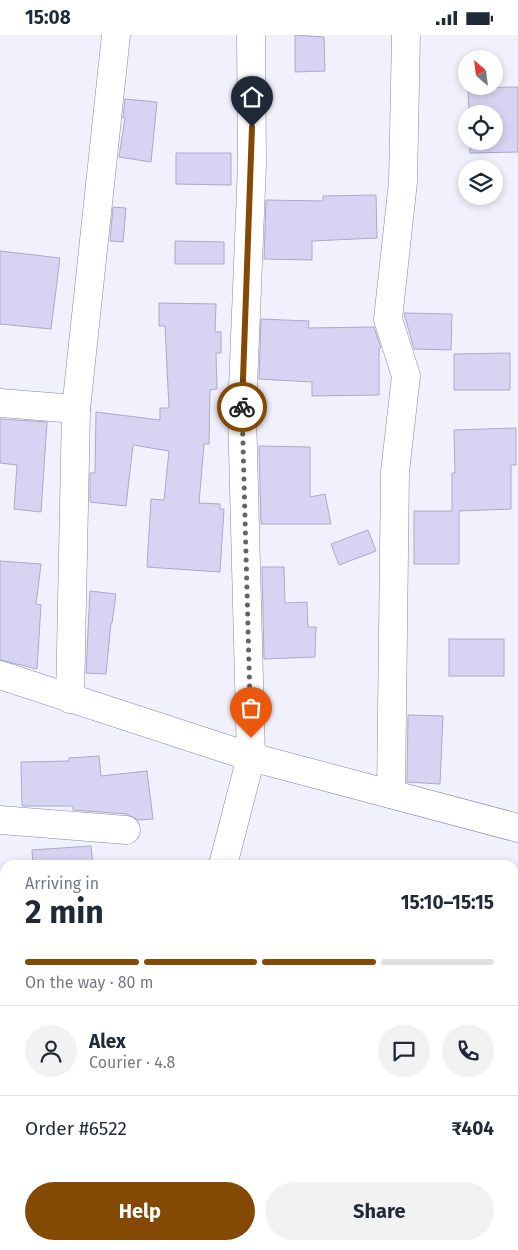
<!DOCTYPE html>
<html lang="en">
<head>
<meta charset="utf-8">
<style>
  body { margin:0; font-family:"Fira Sans",sans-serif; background:#f2f2f3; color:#1f2937; height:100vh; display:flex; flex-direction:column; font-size:19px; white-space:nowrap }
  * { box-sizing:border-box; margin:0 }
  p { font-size:16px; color:#747a83 }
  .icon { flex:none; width:28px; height:28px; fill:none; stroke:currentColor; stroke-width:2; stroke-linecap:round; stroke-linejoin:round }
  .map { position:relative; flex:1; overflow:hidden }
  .details { position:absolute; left:0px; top:825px; width:519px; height:390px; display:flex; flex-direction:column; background:#fff; border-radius:15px 15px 0 0; box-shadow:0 2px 8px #0003 }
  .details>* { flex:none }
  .needle { width:32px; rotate:332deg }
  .buttons { position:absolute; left:458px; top:15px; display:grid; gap:10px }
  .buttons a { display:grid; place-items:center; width:45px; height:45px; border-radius:50%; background:#fff; box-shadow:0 2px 8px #0003; font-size:25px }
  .pin { position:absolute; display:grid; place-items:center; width:42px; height:42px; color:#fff; margin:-51px -21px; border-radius:50% 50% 50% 0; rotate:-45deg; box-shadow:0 0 5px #0007 }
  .pin .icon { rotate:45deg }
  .courier { position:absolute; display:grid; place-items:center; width:50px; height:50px; margin:-25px; border:4px solid #854906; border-radius:50%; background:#fff; color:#222; box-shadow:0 1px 6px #0007 }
  .head em { font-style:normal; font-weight:700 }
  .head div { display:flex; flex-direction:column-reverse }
  .head { display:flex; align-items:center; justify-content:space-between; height:85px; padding:0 25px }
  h1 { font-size:32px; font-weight:700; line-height:38px }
  .bar { display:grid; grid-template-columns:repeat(4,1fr); gap:8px 5px; align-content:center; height:60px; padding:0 25px }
  .bar i { height:6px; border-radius:4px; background:#e0e1e3 }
  .bar .on { background:#854906 }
  .bar p { grid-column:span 4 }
  .line { display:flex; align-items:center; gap:12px; padding:0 25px; border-top:1px solid #e0e1e3 }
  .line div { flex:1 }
  .round { display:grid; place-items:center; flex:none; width:52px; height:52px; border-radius:26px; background:#f2f2f3 }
  .action { display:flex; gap:10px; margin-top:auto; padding:10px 25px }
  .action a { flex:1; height:58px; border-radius:30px; background:#854906; color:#fff; font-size:20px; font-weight:700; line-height:58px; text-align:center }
  .action a+a { background:#f2f2f3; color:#1f2937 }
  .status { display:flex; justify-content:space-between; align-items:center; height:35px; padding:0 25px; background:#fff; direction:ltr }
  .status svg { height:14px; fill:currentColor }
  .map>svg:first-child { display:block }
  .building { fill:#d7d4f3; stroke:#aca9c8 }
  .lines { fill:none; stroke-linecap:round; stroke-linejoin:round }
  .minor-casing { stroke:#8a86a4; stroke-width:29 }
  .minor { stroke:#fff; stroke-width:28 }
  .done { stroke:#64626e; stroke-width:5; stroke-dasharray:0 9 }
  .route { stroke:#854906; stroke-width:6 }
</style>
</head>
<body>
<div class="status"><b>15:08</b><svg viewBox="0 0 49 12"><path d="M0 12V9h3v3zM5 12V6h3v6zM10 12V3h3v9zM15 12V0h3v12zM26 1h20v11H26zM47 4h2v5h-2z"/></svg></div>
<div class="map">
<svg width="518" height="1215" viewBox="0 0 518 1215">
  <rect width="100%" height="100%" fill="#f1f0fd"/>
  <g class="building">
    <polygon points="295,0 324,2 325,36 295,37"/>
    <polygon points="518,52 518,117 470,118 470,106 494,106 494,79 469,79 468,53"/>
    <polygon points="125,64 157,67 151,127 119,122 125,83 123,83"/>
    <polygon points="176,118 231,118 231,150 176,149"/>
    <polygon points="376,160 377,203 312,206 312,225 264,224 266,165 323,166 323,161"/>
    <polygon points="113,172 126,173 123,207 110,206"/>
    <polygon points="175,206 224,207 224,229 175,229"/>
    <polygon points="0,216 60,223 51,294 0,289"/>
    <polygon points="159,268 216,269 215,297 221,297 221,318 216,318 217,354 210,355 209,409 204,409 199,468 220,469 220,474 224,474 220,537 147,532 151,464 164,465 169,416 133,410 126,471 90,467 90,438 95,438 96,377 160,385 160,373 169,373 165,291 159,291"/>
    <polygon points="404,278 452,279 451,315 414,314"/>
    <polygon points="261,284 309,286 308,293 374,292 381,313 379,313 379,360 312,361 312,347 259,344"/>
    <polygon points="510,318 510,355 454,355 454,319"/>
    <polygon points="0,384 47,387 41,477 14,474 17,430 0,428"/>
    <polygon points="516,393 516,430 511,430 511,474 459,476 459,529 414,529 414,476 452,476 452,438 455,438 454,395"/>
    <polygon points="259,411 310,412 310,462 325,459 331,489 261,489"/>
    <polygon points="368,495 376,516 339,530 331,509"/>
    <polygon points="0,526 41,529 36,569 41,570 37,634 0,625"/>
    <polygon points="262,532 284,532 285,568 307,567 308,592 316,592 315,622 264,624"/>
    <polygon points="90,556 116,559 112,588 111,588 106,639 86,638"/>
    <rect x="449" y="604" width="55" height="37"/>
    <polygon points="408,680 443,681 440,749 407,747"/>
    <polygon points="99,721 101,741 147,736 153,784 138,785 127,779 73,775 73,771 22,771 21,727 69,726 69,723"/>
    <polygon points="91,811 93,830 33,830 32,815"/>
  </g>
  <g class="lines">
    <g class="minor-casing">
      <g id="minor">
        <polyline points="0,368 76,374"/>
        <polyline points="0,640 251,722 518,793"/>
        <polyline points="70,664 76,374 116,0"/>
        <polyline points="391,759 395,437 406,341 388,284 403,147 406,0"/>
        <polyline points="0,785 126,795"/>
        <polyline points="223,830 251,722 242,377 252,129 251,0"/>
        <polyline points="514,979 518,978"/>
        <polyline points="0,1065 5,1065"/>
        <polyline points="514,1151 518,1150"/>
        <polyline points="0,1184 5,1183"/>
      </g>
    </g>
    <use href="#minor" class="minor"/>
  </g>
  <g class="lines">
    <polyline class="done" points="242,372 251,703"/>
    <polyline class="route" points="242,372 252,92"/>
  </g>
</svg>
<div class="buttons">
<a><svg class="needle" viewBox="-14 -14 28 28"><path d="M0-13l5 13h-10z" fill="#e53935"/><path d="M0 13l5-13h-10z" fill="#747a83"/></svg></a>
<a><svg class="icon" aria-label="locate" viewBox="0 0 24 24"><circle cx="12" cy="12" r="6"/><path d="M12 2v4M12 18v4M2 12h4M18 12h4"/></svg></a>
<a><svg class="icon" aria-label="layers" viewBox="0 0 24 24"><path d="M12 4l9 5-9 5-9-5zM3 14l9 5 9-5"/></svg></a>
</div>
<div class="pin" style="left:251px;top:703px;background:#ea580c"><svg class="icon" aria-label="bag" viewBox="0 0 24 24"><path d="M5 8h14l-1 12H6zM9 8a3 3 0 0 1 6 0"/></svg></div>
<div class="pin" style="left:252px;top:92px;background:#1f2937"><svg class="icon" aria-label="home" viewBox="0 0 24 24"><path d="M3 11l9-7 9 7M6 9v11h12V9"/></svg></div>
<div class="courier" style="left:242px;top:372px"><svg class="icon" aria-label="bike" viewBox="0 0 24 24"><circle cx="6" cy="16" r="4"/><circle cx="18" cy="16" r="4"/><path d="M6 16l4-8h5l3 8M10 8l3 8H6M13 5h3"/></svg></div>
<section class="details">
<div class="head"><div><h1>2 min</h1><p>Arriving in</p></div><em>15:10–15:15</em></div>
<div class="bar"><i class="on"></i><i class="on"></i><i class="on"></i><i></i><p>On the way · 80 m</p></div>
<div class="line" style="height:90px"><a class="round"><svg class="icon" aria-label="person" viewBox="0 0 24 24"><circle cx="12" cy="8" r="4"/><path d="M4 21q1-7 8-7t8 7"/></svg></a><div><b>Alex</b><p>Courier · 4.8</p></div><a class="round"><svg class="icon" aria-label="chat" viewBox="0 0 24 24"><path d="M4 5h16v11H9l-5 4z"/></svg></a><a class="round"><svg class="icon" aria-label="phone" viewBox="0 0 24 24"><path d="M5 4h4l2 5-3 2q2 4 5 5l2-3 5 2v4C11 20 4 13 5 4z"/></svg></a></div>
<div class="line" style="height:65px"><div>Order #6522</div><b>₹404</b></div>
<div class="action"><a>Help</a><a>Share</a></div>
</section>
</div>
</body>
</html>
